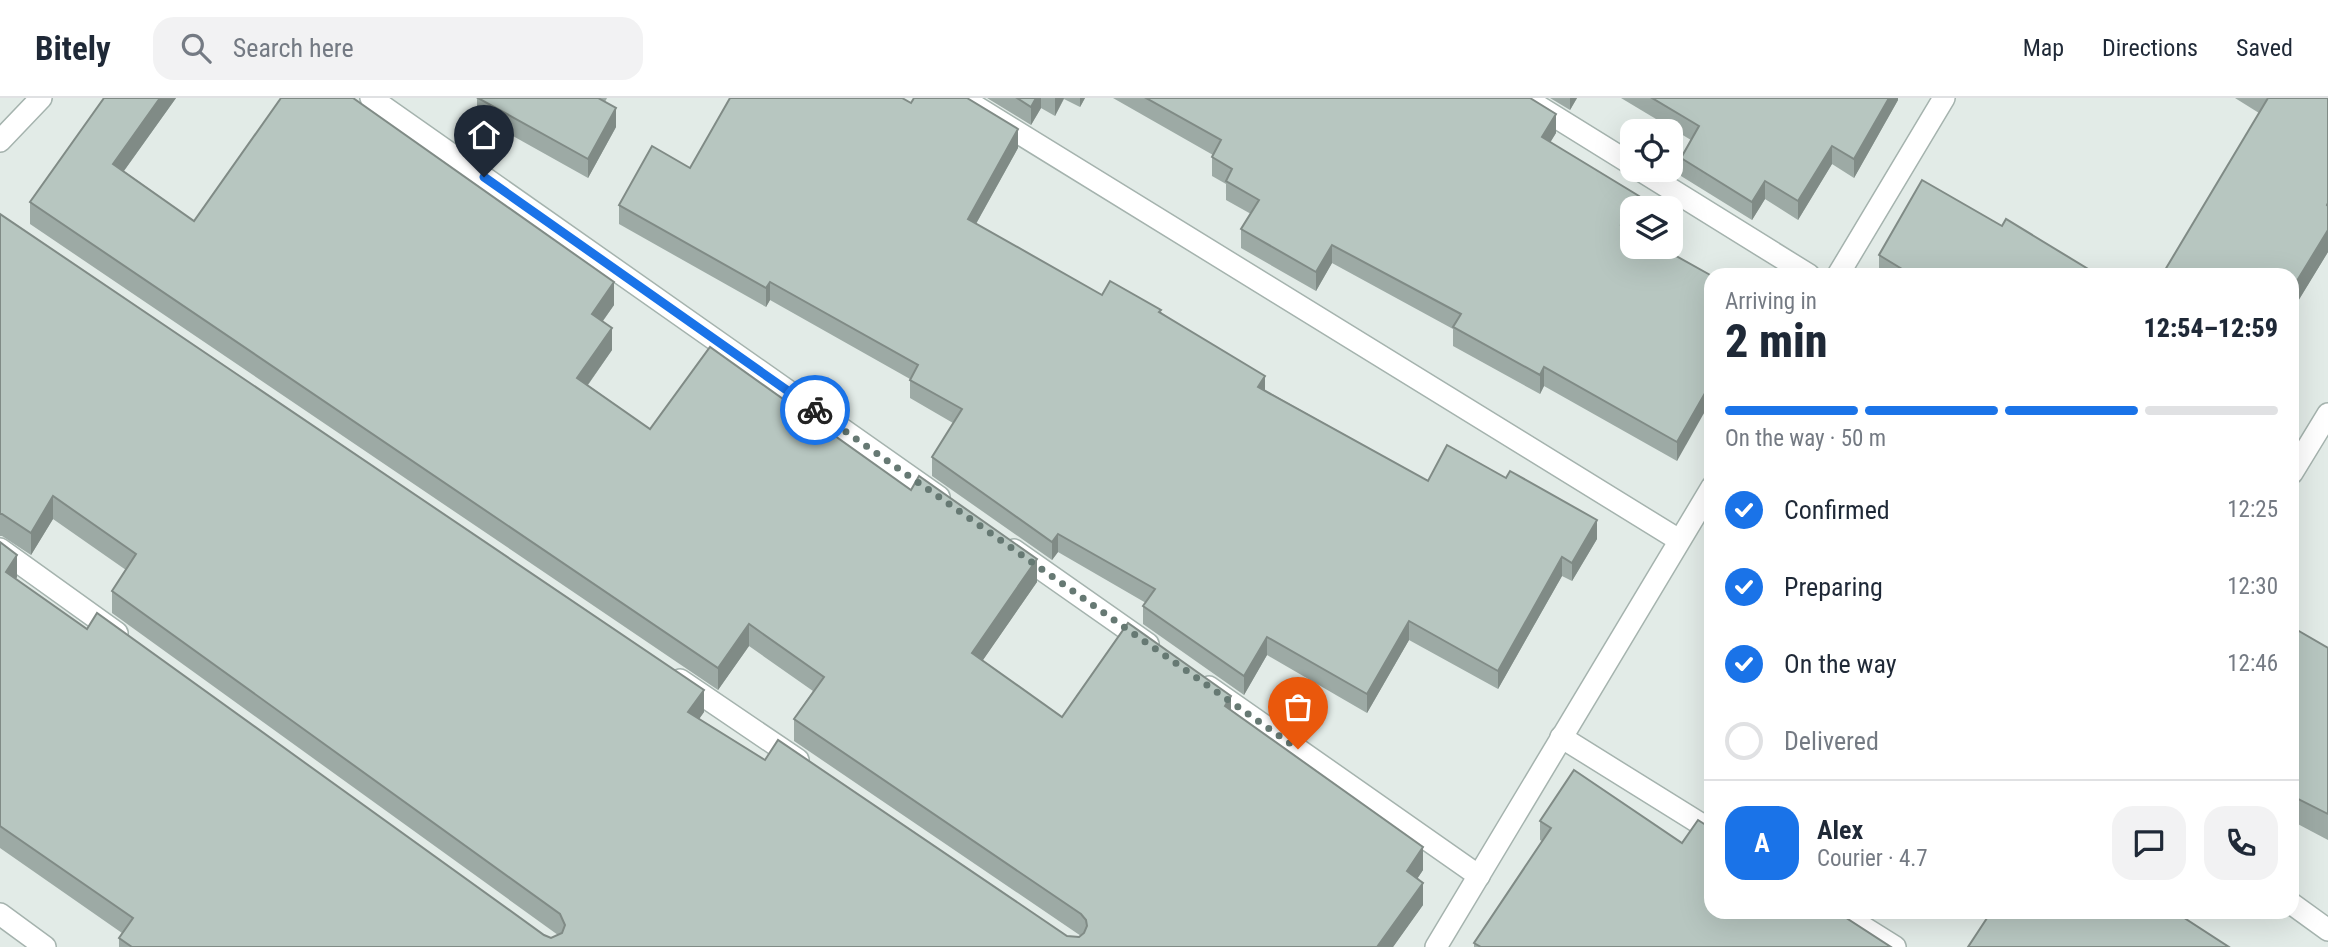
<!DOCTYPE html>
<html lang="en">
<head>
<meta charset="utf-8">
<style>
  body { margin:0; font-family:"Roboto Condensed",sans-serif; background:#f2f2f3; color:#1f2937; height:100vh; display:flex; flex-direction:column; font-size:26px; white-space:nowrap }
  * { box-sizing:border-box; margin:0 }
  p { font-size:23px; color:#747a83 }
  .icon { flex:none; width:38px; height:38px; fill:none; stroke:currentColor; stroke-width:2; stroke-linecap:round; stroke-linejoin:round }
  .map { position:relative; flex:1; overflow:hidden }
  .sheet { position:absolute; left:1704px; top:170px; width:595px; height:651px; display:flex; flex-direction:column; background:#fff; border-radius:21px; box-shadow:0 7px 28px #0002 }
  .sheet>* { flex:none }
  .fabs { position:absolute; left:1620px; top:21px; display:grid; gap:14px }
  .fabs a { display:grid; place-items:center; width:63px; height:63px; border-radius:14px; background:#fff; box-shadow:0 7px 28px #0002; font-size:35px }
  .pin { position:absolute; display:grid; place-items:center; width:60px; height:60px; color:#fff; margin:-72px -30px; border-radius:50% 50% 50% 0; rotate:-45deg; box-shadow:0 0 7px #0007 }
  .pin .icon { rotate:45deg }
  .courier { position:absolute; display:grid; place-items:center; width:70px; height:70px; margin:-35px; border:5px solid #1a73e8; border-radius:50%; background:#fff; color:#222; box-shadow:0 2px 9px #0007 }
  .headline em { font-style:normal; font-weight:800 }
  .headline div { display:flex; flex-direction:column-reverse }
  .headline { display:flex; align-items:center; justify-content:space-between; height:119px; padding:0 21px }
  h1 { font-size:46px; font-weight:800; line-height:52px }
  .bar { display:grid; grid-template-columns:repeat(4,1fr); gap:10px 7px; align-content:center; height:84px; padding:0 21px }
  .bar i { height:9px; border-radius:5px; background:#e0e1e3 }
  .bar .on { background:#1a73e8 }
  .bar p { grid-column:span 4 }
  .line { display:flex; align-items:center; gap:18px; padding:0 21px; border-top:2px solid #e0e1e3 }
  .line div { flex:1 }
  .round { display:grid; place-items:center; flex:none; width:74px; height:74px; border-radius:21px; background:#f2f2f3 }
  ol { padding:0 21px; list-style:none }
  li { display:flex; align-items:center; gap:21px; height:77px }
  li p { margin-inline-start:auto }
  li .icon { padding:7px; border-radius:50%; background:#1a73e8; color:#fff; stroke-width:4 }
  li:last-child { color:#747a83 }
  li i { width:38px; height:38px; border:4px solid #e0e1e3; border-radius:50% }
  header { display:flex; align-items:center; gap:42px; box-sizing:border-box; height:98px; padding:0 35px; background:#fff; border-bottom:2px solid #e0e1e3 }
  header strong { font-size:33px }
  nav { display:flex; gap:38px; margin-inline-start:auto; font-size:24px }
  .search { width:490px; height:63px; background:#f2f2f3; display:flex; align-items:center; gap:18px; box-sizing:border-box; padding:0 24px; border-radius:21px; color:#747a83; font-size:26px }
  .map>svg:first-child { display:block }
  .lines { fill:none; stroke-linecap:round; stroke-linejoin:round }
  .minor-casing { stroke:#a5b3ae; stroke-width:24 }
  .minor { stroke:#fff; stroke-width:21 }
  .wall { fill:#9daaa5 }
  .shaded-wall { fill:#808b86 }
  .building { fill:#b7c6c0; stroke:#808b86; stroke-width:2 }
  .done { stroke:#667973; stroke-width:7; stroke-dasharray:0 12.6 }
  .route { stroke:#1a73e8; stroke-width:9 }
</style>
</head>
<body>
<header>
<strong>Bitely</strong>
<div class="search"><svg class="icon" aria-label="search" viewBox="0 0 24 24"><circle cx="10" cy="10" r="6"/><path d="M15 15l6 6"/></svg>Search here</div>
<nav><a>Map</a><a>Directions</a><a>Saved</a></nav>
</header>
<div class="map">
<svg width="2328" height="849" viewBox="0 0 2328 849">
  <rect width="100%" height="100%" fill="#e2ebe7"/>
  <g class="lines">
    <g class="minor-casing">
      <g id="minor">
        <polyline points="371,0 939,399"/>
        <polyline points="962,0 1679,442"/>
        <polyline points="1525,0 1633,67"/>
        <polyline points="0,43 41,0"/>
        <polyline points="1640,72 1809,177"/>
        <polyline points="1838,177 1944,0"/>
        <polyline points="2292,375 2328,316"/>
        <polyline points="0,451 117,535"/>
        <polyline points="1014,452 1148,546"/>
        <polyline points="680,582 798,662"/>
        <polyline points="1209,589 1479,778"/>
        <polyline points="1561,639 1712,733"/>
        <polyline points="2292,806 2328,832"/>
        <polyline points="1839,814 1895,849"/>
        <polyline points="0,816 45,849"/>
        <polyline points="1436,849 1712,389"/>
      </g>
    </g>
    <use href="#minor" class="minor"/>
  </g>
  <g class="wall">
    <polygon points="104,0 176,0 124,73 194,123 614,207 603,223 612,252 588,287 650,331 1037,484 982,563 1062,619 1231,613 1423,772 1417,781 1423,807 1393,849 119,849 119,840 122,835 0,750 0,444 17,479 16,481 87,531 544,837 551,840 558,837 112,515 112,493 126,472 53,421 31,457 2,438 0,438 0,116 704,614 699,621 765,662 1067,838 1079,839 1081,838 794,643 794,621 813,593 749,548 718,592 30,126 30,104"/>
    <polygon points="477,0 607,0 605,4 616,29 588,80 477,18"/>
    <polygon points="987,0 1085,0 1080,9 1064,1 1055,18 1041,10 1031,27"/>
    <polygon points="1113,0 1530,0 1556,35 1550,44 1639,110 1633,110 1633,126 1629,132 1712,178 1677,363 1544,288 1540,296 1453,248 1453,231 1332,165 1316,193 1241,150 1241,131 1251,116 1226,102 1226,86 1212,78 1212,59 1213,57"/>
    <polygon points="1550,0 1577,0 1570,12"/>
    <polygon points="1621,0 1898,0 1898,2 1854,80 1832,66 1798,122 1765,101 1752,122 1681,78 1681,60 1691,42"/>
    <polygon points="2235,0 2328,0 2328,154 2292,213 2292,177 2259,15"/>
    <polygon points="911,5 1018,50 976,126 1102,197 1161,214 1265,292 1428,383 1597,441 1572,483 1562,478 1498,591 1409,542 1367,615 1267,557 1244,597 1143,526 1143,508 1146,505 1058,454 1052,462 932,378 932,359 953,325 910,300 910,281 770,202 766,209 619,126 619,107 690,70"/>
    <polygon points="2002,128 2098,177 1879,177 1879,157"/>
    <polygon points="2292,529 2328,550 2328,742 2292,723"/>
    <polygon points="1540,723 1682,745 1891,849 1474,849 1474,845 1542,743 1540,742"/>
  </g>
  <g class="shaded-wall">
    <polygon points="160,0 176,0 113,88 113,66"/>
    <polygon points="1036,0 1041,0 1041,10 1031,27 1031,9"/>
    <polygon points="1055,0 1064,0 1055,18"/>
    <polygon points="1080,0 1085,0 1080,9"/>
    <polygon points="1570,0 1577,0 1570,12"/>
    <polygon points="1889,0 1898,0 1898,2 1854,80 1854,61"/>
    <polygon points="616,10 616,29 588,80 588,61"/>
    <polygon points="1556,16 1556,35 1542,58 1542,39"/>
    <polygon points="1018,31 1018,50 968,140 968,121"/>
    <polygon points="1832,48 1832,66 1798,122 1798,103"/>
    <polygon points="1765,83 1765,101 1752,122 1752,104"/>
    <polygon points="1639,98 1639,110 1633,110 1633,126 1621,145 1621,127"/>
    <polygon points="2328,132 2328,154 2292,213 2292,191"/>
    <polygon points="1332,147 1332,165 1316,193 1316,174"/>
    <polygon points="614,184 614,207 592,238 592,216"/>
    <polygon points="770,184 770,202 766,209 766,190"/>
    <polygon points="612,230 612,252 577,302 577,280"/>
    <polygon points="1544,269 1544,288 1540,296 1540,277"/>
    <polygon points="1265,278 1265,297 1258,289"/>
    <polygon points="1712,283 1712,301 1677,363 1677,344"/>
    <polygon points="53,398 53,421 31,457 31,435"/>
    <polygon points="1597,422 1597,441 1572,483 1572,465"/>
    <polygon points="1058,436 1058,454 1052,462 1052,444"/>
    <polygon points="17,457 17,479 6,496 6,474"/>
    <polygon points="1562,459 1562,478 1498,591 1498,573"/>
    <polygon points="1037,461 1037,484 972,578 972,555"/>
    <polygon points="1409,523 1409,542 1367,615 1367,596"/>
    <polygon points="749,526 749,548 718,592 718,570"/>
    <polygon points="1267,539 1267,557 1244,597 1244,578"/>
    <polygon points="704,592 704,614 688,637 688,614"/>
    <polygon points="1231,598 1231,620 1225,608"/>
    <polygon points="1423,749 1423,772 1407,796 1407,773"/>
    <polygon points="1423,785 1423,807 1393,849 1377,849"/>
  </g>
  <g class="building">
    <polygon points="104,0 160,0 113,66 194,123 281,0 353,0 614,184 592,216 612,230 577,280 650,331 710,249 911,392 919,378 1037,461 972,555 1062,619 1128,525 1231,598 1225,608 1423,749 1407,773 1423,785 1377,849 132,849 119,840 133,820 0,728 0,444 17,457 6,474 87,531 97,515 544,837 551,840 562,835 565,827 560,816 112,493 136,456 53,398 31,435 2,416 0,416 0,116 704,592 688,614 765,662 778,642 1067,838 1079,839 1084,835 1087,828 1086,822 1081,816 794,621 824,579 749,526 718,570 30,104"/>
    <polygon points="478,0 598,0 616,10 588,61"/>
    <polygon points="730,0 902,0 911,5 914,0 967,0 1018,31 968,121 1102,197 1110,183 1161,212 1159,214 1265,278 1258,289 1428,383 1447,347 1506,380 1510,373 1597,422 1572,465 1562,459 1498,573 1409,523 1367,596 1267,539 1244,578 1143,508 1155,491 1058,436 1052,444 932,359 962,311 910,282 918,267 770,184 766,190 619,107 652,48 690,70"/>
    <polygon points="1017,0 1036,0 1031,9"/>
    <polygon points="1146,0 1530,0 1556,16 1542,39 1639,98 1621,127 1633,134 1633,149 1660,149 1712,178 1712,283 1677,344 1544,269 1540,277 1453,229 1461,216 1332,147 1316,174 1241,131 1259,102 1226,83 1232,71 1212,59 1221,42"/>
    <polygon points="1652,0 1889,0 1854,61 1832,48 1798,103 1765,83 1752,104 1681,60 1699,28"/>
    <polygon points="2268,0 2328,0 2328,105 2327,107 2328,108 2328,132 2292,191 2292,177 2162,177"/>
    <polygon points="1922,82 2002,128 2006,121 2098,177 1912,177 1879,157"/>
    <polygon points="2292,529 2328,550 2328,716 2292,698"/>
    <polygon points="1574,672 1682,745 1698,722 1712,731 1712,814 1837,814 1891,849 1481,849 1474,845 1551,730 1540,723"/>
    <polygon points="1991,814 2175,814 2229,849 1968,849"/>
  </g>
  <g class="lines">
    <polyline class="done" points="815,312 1298,651"/>
    <polyline class="route" points="484,79 815,312"/>
  </g>
</svg>
<div class="fabs">
<a><svg class="icon" aria-label="locate" viewBox="0 0 24 24"><circle cx="12" cy="12" r="6"/><path d="M12 2v4M12 18v4M2 12h4M18 12h4"/></svg></a>
<a><svg class="icon" aria-label="layers" viewBox="0 0 24 24"><path d="M12 4l9 5-9 5-9-5zM3 14l9 5 9-5"/></svg></a>
</div>
<div class="pin" style="left:1298px;top:651px;background:#ea580c"><svg class="icon" aria-label="bag" viewBox="0 0 24 24"><path d="M5 8h14l-1 12H6zM9 8a3 3 0 0 1 6 0"/></svg></div>
<div class="pin" style="left:484px;top:79px;background:#1f2937"><svg class="icon" aria-label="home" viewBox="0 0 24 24"><path d="M3 11l9-7 9 7M6 9v11h12V9"/></svg></div>
<div class="courier" style="left:815px;top:312px"><svg class="icon" aria-label="bike" viewBox="0 0 24 24"><circle cx="6" cy="16" r="4"/><circle cx="18" cy="16" r="4"/><path d="M6 16l4-8h5l3 8M10 8l3 8H6M13 5h3"/></svg></div>
<section class="sheet">
<div class="headline"><div><h1>2 min</h1><p>Arriving in</p></div><em>12:54–12:59</em></div>
<div class="bar"><i class="on"></i><i class="on"></i><i class="on"></i><i></i><p>On the way · 50 m</p></div>
<ol>
<li><svg class="icon" aria-label="check" viewBox="0 0 24 24"><path d="M5 12l5 5 9-10"/></svg>Confirmed<p>12:25</p></li>
<li><svg class="icon" aria-label="check" viewBox="0 0 24 24"><path d="M5 12l5 5 9-10"/></svg>Preparing<p>12:30</p></li>
<li><svg class="icon" aria-label="check" viewBox="0 0 24 24"><path d="M5 12l5 5 9-10"/></svg>On the way<p>12:46</p></li>
<li><i></i>Delivered</li>
</ol>
<div class="line" style="height:126px"><b class="round" style="background:#1a73e8;color:#fff">A</b><div><b>Alex</b><p>Courier · 4.7</p></div><a class="round"><svg class="icon" aria-label="chat" viewBox="0 0 24 24"><path d="M4 5h16v11H9l-5 4z"/></svg></a><a class="round"><svg class="icon" aria-label="phone" viewBox="0 0 24 24"><path d="M5 4h4l2 5-3 2q2 4 5 5l2-3 5 2v4C11 20 4 13 5 4z"/></svg></a></div>
</section>
</div>
</body>
</html>
